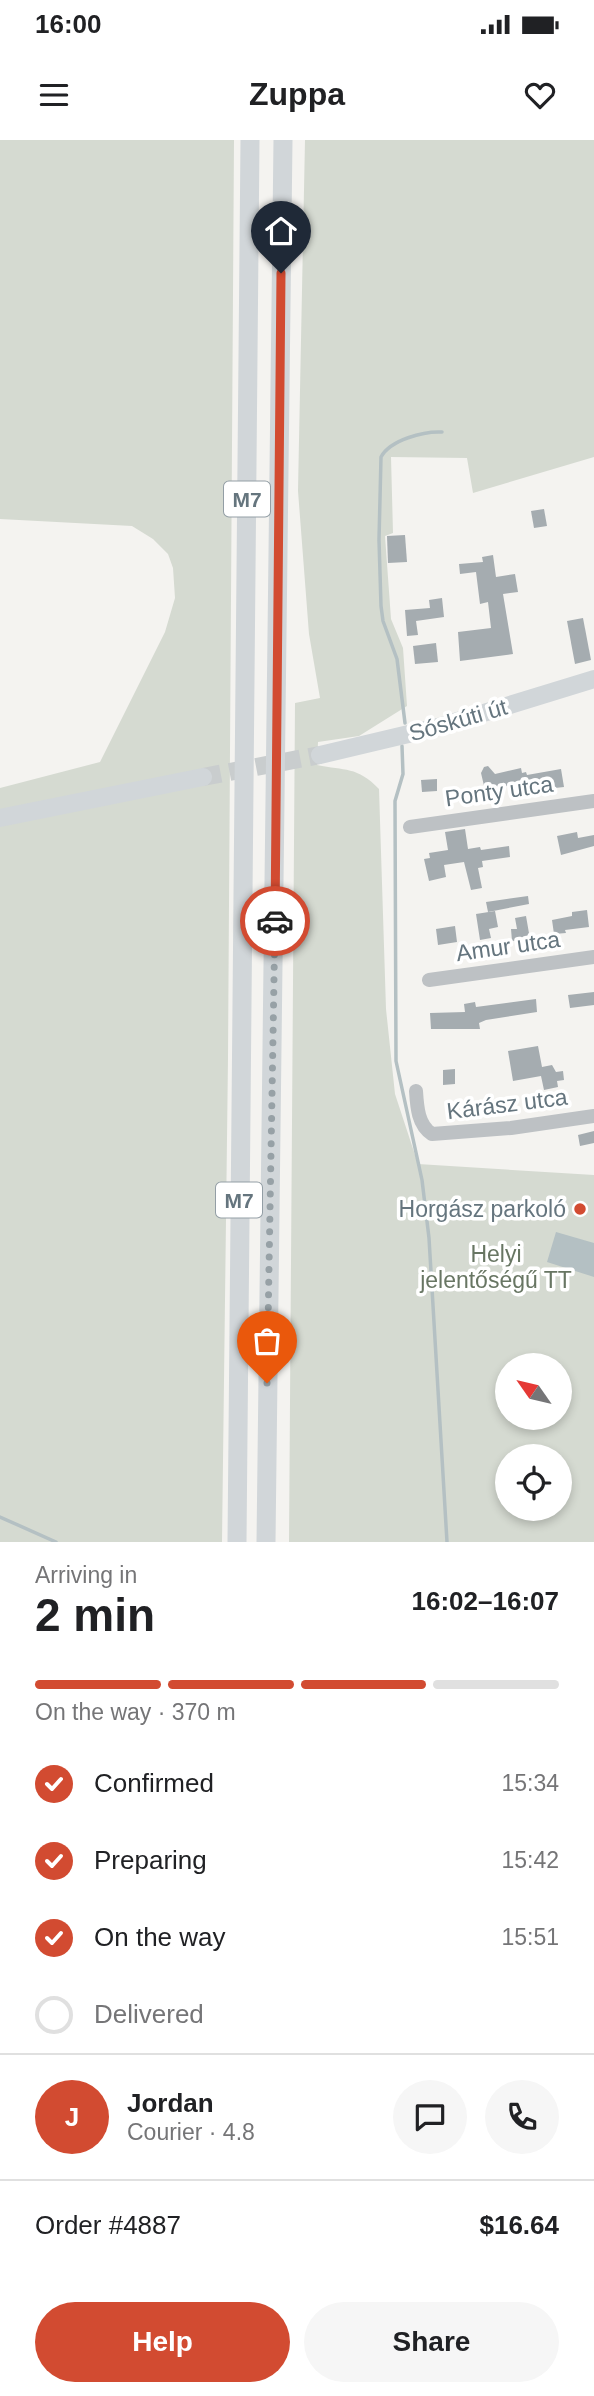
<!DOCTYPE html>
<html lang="en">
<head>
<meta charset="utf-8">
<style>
  body { margin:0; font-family:Arial,sans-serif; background:#f6f6f6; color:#202124; height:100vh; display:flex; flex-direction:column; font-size:26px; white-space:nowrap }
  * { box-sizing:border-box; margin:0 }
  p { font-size:23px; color:#757577 }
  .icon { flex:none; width:38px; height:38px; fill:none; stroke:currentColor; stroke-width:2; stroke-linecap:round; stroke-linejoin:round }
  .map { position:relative; height:1402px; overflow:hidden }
  .sheet { display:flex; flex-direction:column; background:#fff; flex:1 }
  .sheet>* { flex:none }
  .needle { width:46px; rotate:304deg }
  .controls { position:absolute; left:495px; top:1213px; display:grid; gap:14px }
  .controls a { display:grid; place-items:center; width:77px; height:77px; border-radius:50%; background:#fff; box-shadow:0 4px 10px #0003; font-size:35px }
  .pin { position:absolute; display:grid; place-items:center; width:60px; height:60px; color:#fff; margin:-72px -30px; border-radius:50% 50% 50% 0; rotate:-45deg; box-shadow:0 0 7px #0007 }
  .pin .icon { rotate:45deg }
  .courier { position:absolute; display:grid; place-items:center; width:70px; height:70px; margin:-35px; border:5px solid #d24b31; border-radius:50%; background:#fff; color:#222; box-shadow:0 2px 9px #0007 }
  .head em { font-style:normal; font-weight:700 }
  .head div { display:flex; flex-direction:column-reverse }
  .head { display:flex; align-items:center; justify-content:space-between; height:119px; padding:0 35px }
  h1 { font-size:46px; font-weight:700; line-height:52px }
  .bar { display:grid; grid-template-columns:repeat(4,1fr); gap:10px 7px; align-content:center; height:84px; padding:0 35px }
  .bar i { height:9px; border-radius:5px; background:#e0e0e0 }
  .bar .on { background:#d24b31 }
  .bar p { grid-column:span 4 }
  .line { display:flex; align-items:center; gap:18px; padding:0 35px; border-top:2px solid #e0e0e0 }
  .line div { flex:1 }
  .round { display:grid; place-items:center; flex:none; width:74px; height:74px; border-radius:37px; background:#f6f6f6 }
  ol { padding:0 35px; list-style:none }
  li { display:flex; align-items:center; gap:21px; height:77px }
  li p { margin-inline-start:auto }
  li .icon { padding:7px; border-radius:50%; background:#d24b31; color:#fff; stroke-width:4 }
  li:last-child { color:#757577 }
  li i { width:38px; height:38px; border:4px solid #e0e0e0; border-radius:50% }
  .action { display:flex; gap:14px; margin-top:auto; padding:14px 35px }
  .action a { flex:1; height:80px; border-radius:42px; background:#d24b31; color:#fff; font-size:28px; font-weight:700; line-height:80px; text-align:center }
  .action a+a { background:#f6f6f6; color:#202124 }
  .status { display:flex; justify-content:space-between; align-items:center; height:49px; padding:0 35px; background:#fff; direction:ltr }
  .status svg { height:19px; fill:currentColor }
  header { display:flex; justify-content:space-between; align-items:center; height:91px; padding:0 35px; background:#fff; font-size:32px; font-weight:700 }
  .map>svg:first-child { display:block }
  .green { fill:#d5dad1; fill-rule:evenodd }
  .water { fill:#b4c0c3 }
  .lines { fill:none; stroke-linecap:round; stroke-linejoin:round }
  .stream { stroke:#b4c0c3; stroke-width:3.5 }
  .building { fill:#a5acb0 }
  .major-tunnel { stroke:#c9cdce; stroke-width:18; stroke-dasharray:18 9; stroke-linecap:butt }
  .minor { stroke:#bdc1c4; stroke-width:14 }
  .major { stroke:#d1d6d9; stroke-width:18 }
  .highway { stroke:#d1d6d9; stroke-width:19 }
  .done { stroke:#97a1a6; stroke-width:7; stroke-dasharray:0 12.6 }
  .route { stroke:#d24b31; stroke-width:9 }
  .poi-dot { fill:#d24b31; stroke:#fff; stroke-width:2.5 }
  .labels { text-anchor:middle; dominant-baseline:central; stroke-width:7; stroke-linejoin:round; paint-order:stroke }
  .shield { fill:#fff; stroke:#939ea5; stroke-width:2 }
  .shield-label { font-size:21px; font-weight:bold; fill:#65757e }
  .street-label { font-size:23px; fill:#65757e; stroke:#fff }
  .poi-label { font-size:23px; fill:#65757e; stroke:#fff; text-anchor:end }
  .park-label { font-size:23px; fill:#687663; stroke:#fff }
</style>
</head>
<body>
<div class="status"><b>16:00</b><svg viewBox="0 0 49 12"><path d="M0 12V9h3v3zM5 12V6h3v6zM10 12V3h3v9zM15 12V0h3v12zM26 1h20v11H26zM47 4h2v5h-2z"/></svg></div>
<header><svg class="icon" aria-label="menu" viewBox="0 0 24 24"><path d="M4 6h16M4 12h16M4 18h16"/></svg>Zuppa<svg class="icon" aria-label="heart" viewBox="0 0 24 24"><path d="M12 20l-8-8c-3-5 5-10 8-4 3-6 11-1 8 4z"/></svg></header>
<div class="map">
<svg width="594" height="1402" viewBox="0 0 594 1402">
  <rect width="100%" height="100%" fill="#f4f3f0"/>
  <g class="green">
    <polygon points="0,0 234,0 228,918 222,1402 0,1402 0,648 100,622 165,492 175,458 173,428 168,414 153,399 132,386 0,379"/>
    <path d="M305,0H594V317L473,353L467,318L391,317L393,393L385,396L391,479L403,508L407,566L359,596L318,602L317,625C345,631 357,626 379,649L386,869L395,954L418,1024L594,1035V1402H289L295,563L320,558L309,494L298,351ZM508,1225H560V1278H508ZM508,1316H560V1368H508Z"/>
  </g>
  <polygon class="water" points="556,1092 594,1103 594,1137 547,1122"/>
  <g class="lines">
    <g class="stream">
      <path d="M405,583L397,519L383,481L381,466L379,400L381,317C390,300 424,291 442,292"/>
      <polyline points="402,606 403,634 395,661 396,921 422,1040 429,1098 447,1402"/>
      <polyline points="0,1377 56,1402"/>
    </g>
  </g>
  <g class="building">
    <polygon points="544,369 547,386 534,388 531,371"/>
    <polygon points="405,395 407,422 388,423 387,396"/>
    <polygon points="493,415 496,437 515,434 518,452 503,454 513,514 460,521 458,492 491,488 488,462 480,464 476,432 460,434 459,424 483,422 482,417"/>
    <polygon points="442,458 444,477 416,481 418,495 407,496 405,470 430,468 429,460"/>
    <polygon points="583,478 591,520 575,524 567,481"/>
    <polygon points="436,503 438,522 415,524 413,506"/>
    <polygon points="488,626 495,634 521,628 522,633 526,632 527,635 561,629 564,647 546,649 545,642 514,650 513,645 485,650 481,633 484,627"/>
    <polygon points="437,639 437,651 422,652 421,640"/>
    <polygon points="465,689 468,709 480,707 481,710 509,706 510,717 482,721 483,727 478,728 482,748 471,750 464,722 444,725 446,737 429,741 424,719 430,718 429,713 448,710 445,692"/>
    <polygon points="577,692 578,698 594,695 594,706 561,715 557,696"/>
    <polygon points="528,756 529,764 488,772 486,762"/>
    <polygon points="587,770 589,787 565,790 566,793 554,794 552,780 572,776 572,772"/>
    <polygon points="495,771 498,787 489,789 491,798 480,800 476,774"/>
    <polygon points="526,776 530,799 512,801 511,789 517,789 515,778"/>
    <polygon points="455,786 457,802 438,805 436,789"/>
    <polygon points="594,852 594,865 570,868 568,855"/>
    <polygon points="536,859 537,872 486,880 479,883 480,889 431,889 430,873 465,872 464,864 475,862 476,867"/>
    <polygon points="538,906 542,927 552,925 556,932 563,931 564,940 557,941 558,947 544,950 541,936 513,941 508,911"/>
    <polygon points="455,929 455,944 443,945 443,930"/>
    <polygon points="594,991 594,1003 580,1006 578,995"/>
  </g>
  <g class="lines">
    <polyline class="major-tunnel" points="203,637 320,615"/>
    <g class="minor">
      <polyline points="410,687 594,661"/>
      <polyline points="429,840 594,817"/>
      <path d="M416,951C417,967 418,985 432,994L511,988L594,976"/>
    </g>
    <g class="major">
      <polyline points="320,615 438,587 594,539"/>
      <polyline points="0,678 203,637"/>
    </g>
    <g class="highway">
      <polyline points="237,1402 250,0"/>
      <polyline points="266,1402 283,0"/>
    </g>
  </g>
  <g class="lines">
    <polyline class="done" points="267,1243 275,781"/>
    <polyline class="route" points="275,781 281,133"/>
  </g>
  <circle class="poi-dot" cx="580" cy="1069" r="7"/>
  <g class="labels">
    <g class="shield">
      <rect x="224" y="341.5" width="46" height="35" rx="5"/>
      <rect x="216" y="1042.5" width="46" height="35" rx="5"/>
    </g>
    <g class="shield-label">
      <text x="247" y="359">M7</text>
      <text x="239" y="1060">M7</text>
    </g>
    <g class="street-label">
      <text transform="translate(458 580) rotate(-16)">Sóskúti út</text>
      <text transform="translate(499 651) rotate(-8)">Ponty utca</text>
      <text transform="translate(508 806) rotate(-8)">Amur utca</text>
      <text transform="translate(507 964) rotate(-7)">Kárász utca</text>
    </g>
    <g class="poi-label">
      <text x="566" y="1069">Horgász parkoló</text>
    </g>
    <g class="park-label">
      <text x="496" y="1114">Helyi<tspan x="496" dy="26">jelentőségű TT</tspan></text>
    </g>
  </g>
</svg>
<div class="controls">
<a><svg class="needle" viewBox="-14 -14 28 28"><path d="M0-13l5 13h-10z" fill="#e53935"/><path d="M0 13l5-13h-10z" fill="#757577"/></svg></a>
<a><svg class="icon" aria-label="locate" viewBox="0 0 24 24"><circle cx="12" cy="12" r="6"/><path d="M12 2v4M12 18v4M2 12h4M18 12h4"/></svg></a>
</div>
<div class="pin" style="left:267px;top:1243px;background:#ea580c"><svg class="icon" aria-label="bag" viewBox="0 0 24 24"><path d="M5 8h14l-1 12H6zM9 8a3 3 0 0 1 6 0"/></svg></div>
<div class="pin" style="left:281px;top:133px;background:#1f2937"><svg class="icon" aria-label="home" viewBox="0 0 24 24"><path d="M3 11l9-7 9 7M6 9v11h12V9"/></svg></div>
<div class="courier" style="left:275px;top:781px"><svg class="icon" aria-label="car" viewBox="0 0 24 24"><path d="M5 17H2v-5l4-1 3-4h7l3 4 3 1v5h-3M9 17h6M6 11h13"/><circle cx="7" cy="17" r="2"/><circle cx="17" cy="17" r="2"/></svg></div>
</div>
<section class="sheet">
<div class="head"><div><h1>2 min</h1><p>Arriving in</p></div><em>16:02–16:07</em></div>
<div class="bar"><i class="on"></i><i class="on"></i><i class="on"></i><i></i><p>On the way · 370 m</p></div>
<ol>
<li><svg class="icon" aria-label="check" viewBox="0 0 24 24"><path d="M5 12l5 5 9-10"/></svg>Confirmed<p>15:34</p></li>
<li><svg class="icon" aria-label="check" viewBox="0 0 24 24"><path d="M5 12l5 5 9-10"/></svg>Preparing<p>15:42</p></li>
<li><svg class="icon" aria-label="check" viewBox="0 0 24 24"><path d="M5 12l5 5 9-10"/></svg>On the way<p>15:51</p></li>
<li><i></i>Delivered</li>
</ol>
<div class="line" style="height:126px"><b class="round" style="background:#d24b31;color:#fff">J</b><div><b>Jordan</b><p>Courier · 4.8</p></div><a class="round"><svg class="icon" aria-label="chat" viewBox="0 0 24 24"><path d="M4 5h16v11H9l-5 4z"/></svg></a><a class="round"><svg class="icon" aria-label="phone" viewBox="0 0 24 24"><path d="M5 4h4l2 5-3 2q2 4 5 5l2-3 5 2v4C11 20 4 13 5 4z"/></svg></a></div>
<div class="line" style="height:91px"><div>Order #4887</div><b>$16.64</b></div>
<div class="action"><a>Help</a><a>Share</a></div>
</section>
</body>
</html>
